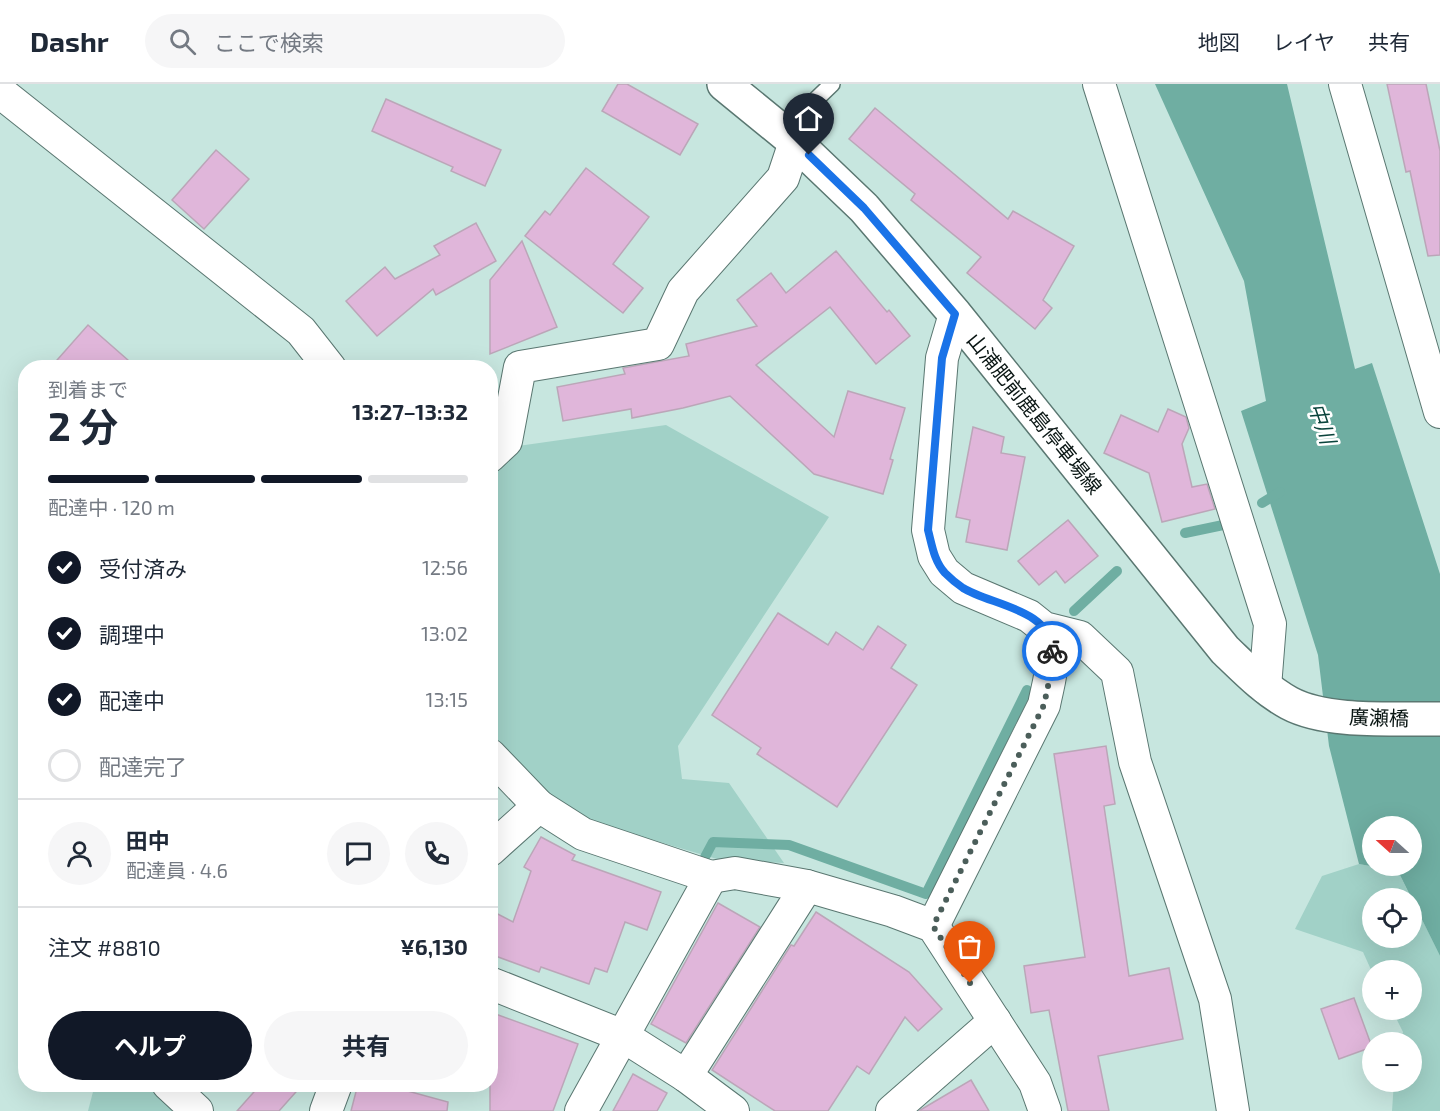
<!DOCTYPE html>
<html lang="ja">
<head>
<meta charset="utf-8">
<style>
  body { margin:0; font-family:"Exo 2","Noto Sans JP",sans-serif; background:#f6f6f7; color:#1f2937; height:100vh; display:flex; flex-direction:column; font-size:22px; white-space:nowrap }
  * { box-sizing:border-box; margin:0 }
  p { font-size:20px; color:#747a83 }
  .icon { flex:none; width:33px; height:33px; fill:none; stroke:currentColor; stroke-width:2; stroke-linecap:round; stroke-linejoin:round }
  .map { position:relative; flex:1; overflow:hidden }
  .side { position:absolute; left:18px; top:276px; width:480px; height:732px; display:flex; flex-direction:column; background:#fff; border-radius:24px; box-shadow:0 6px 24px #0002 }
  .side>* { flex:none }
  .needle { width:39px; rotate:291deg }
  .controls { position:absolute; left:1362px; top:732px; display:grid; gap:12px }
  .controls a { display:grid; place-items:center; width:60px; height:60px; border-radius:50%; background:#fff; box-shadow:0 6px 24px #0002; font-size:30px }
  .pin { position:absolute; display:grid; place-items:center; width:51px; height:51px; color:#fff; margin:-62px -26px; border-radius:50% 50% 50% 0; rotate:-45deg; box-shadow:0 0 6px #0007 }
  .pin .icon { rotate:45deg }
  .courier { position:absolute; display:grid; place-items:center; width:60px; height:60px; margin:-30px; border:4px solid #1a73e8; border-radius:50%; background:#fff; color:#222; box-shadow:0 2px 8px #0007 }
  .summary em { font-style:normal; font-weight:700 }
  .summary div { display:flex; flex-direction:column-reverse }
  .summary { display:flex; align-items:center; justify-content:space-between; height:102px; padding:0 30px }
  h1 { font-size:39px; font-weight:700; line-height:45px }
  .bar { display:grid; grid-template-columns:repeat(4,1fr); gap:9px 6px; align-content:center; height:72px; padding:0 30px }
  .bar i { height:8px; border-radius:4px; background:#e0e1e3 }
  .bar .on { background:#111827 }
  .bar p { grid-column:span 4 }
  .line { display:flex; align-items:center; gap:15px; padding:0 30px; border-top:2px solid #e0e1e3 }
  .line div { flex:1 }
  .round { display:grid; place-items:center; flex:none; width:63px; height:63px; border-radius:32px; background:#f6f6f7 }
  ol { padding:0 30px; list-style:none }
  li { display:flex; align-items:center; gap:18px; height:66px }
  li p { margin-inline-start:auto }
  li .icon { padding:6px; border-radius:50%; background:#111827; color:#fff; stroke-width:4 }
  li:last-child { color:#747a83 }
  li i { width:33px; height:33px; border:3px solid #e0e1e3; border-radius:50% }
  .action { display:flex; gap:12px; margin-top:auto; padding:12px 30px }
  .action a { flex:1; height:69px; border-radius:36px; background:#111827; color:#fff; font-size:24px; font-weight:700; line-height:69px; text-align:center }
  .action a+a { background:#f6f6f7; color:#1f2937 }
  header { display:flex; align-items:center; gap:36px; box-sizing:border-box; height:84px; padding:0 30px; background:#fff; border-bottom:2px solid #e0e1e3 }
  header strong { font-size:28px }
  nav { display:flex; gap:33px; margin-inline-start:auto; font-size:21px }
  .search { width:420px; height:54px; background:#f6f6f7; display:flex; align-items:center; gap:15px; box-sizing:border-box; padding:0 21px; border-radius:33px; color:#747a83; font-size:22px }
  .map>svg:first-child { display:block }
  .green { fill:#a1d1c7 }
  .water { fill:#6faea2; fill-rule:evenodd }
  .lines { fill:none; stroke-linecap:round; stroke-linejoin:round }
  .stream { stroke:#6faea2; stroke-width:10 }
  .building { fill:#e0b6da; stroke:#bba6b8; stroke-width:1.5 }
  .service-casing { stroke:#5a7771; stroke-width:18 }
  .minor-casing { stroke:#5a7771; stroke-width:34 }
  .secondary-casing { stroke:#5a7771; stroke-width:36 }
  .service { stroke:#fff; stroke-width:15 }
  .minor { stroke:#fff; stroke-width:32 }
  .secondary { stroke:#fff; stroke-width:33 }
  .done { stroke:#4b5e5a; stroke-width:6; stroke-dasharray:0 10.8 }
  .route { stroke:#1a73e8; stroke-width:8 }
  .labels { text-anchor:middle; dominant-baseline:central; stroke-width:5; stroke-linejoin:round; paint-order:stroke }
  .street-label { font-size:20px; fill:#081412; stroke:#fff }
  .water-label { font-size:21px; font-style:italic; fill:#0a443c; stroke:#fff }
</style>
</head>
<body>
<header>
<strong>Dashr</strong>
<div class="search"><svg class="icon" aria-label="search" viewBox="0 0 24 24"><circle cx="10" cy="10" r="6"/><path d="M15 15l6 6"/></svg>ここで検索</div>
<nav><a>地図</a><a>レイヤ</a><a>共有</a></nav>
</header>
<div class="map">
<svg width="1440" height="1027" viewBox="0 0 1440 1027">
  <rect width="100%" height="100%" fill="#c7e6df"/>
  <g class="green">
    <polygon points="666,341 829,433 678,662 682,695 729,699 784,779 717,775 592,738 545,713 491,657 491,384 511,363"/>
    <polygon points="1359,780 1398,787 1411,814 1372,814 1372,854 1412,854 1412,815 1440,872 1440,1027 1392,1027 1394,998 1412,998 1412,958 1401,958 1403,948 1392,926 1412,926 1412,886 1372,888 1363,868 1295,845 1322,792"/>
    <polygon points="95,1000 151,1001 179,1027 88,1027"/>
  </g>
  <path class="water" d="M1155,0H1287L1355,285L1372,279L1440,490V872L1398,787L1359,780L1329,662L1318,571L1241,327L1266,317L1244,197ZM1372,742H1412V782H1372Z"/>
  <g class="lines">
    <g class="stream">
      <polyline points="1262,419 1280,408"/>
      <polyline points="1185,449 1228,440"/>
      <polyline points="1074,527 1117,487"/>
      <polyline points="705,773 713,758 789,761 926,810 1027,606"/>
    </g>
  </g>
  <g class="building">
    <polygon points="618,0 627,0 698,40 680,71 602,27"/>
    <polygon points="1387,0 1426,0 1440,67 1440,171 1428,172 1410,87 1406,88"/>
    <polygon points="386,15 501,66 485,102 451,87 453,83 372,47"/>
    <polygon points="875,24 1008,135 1013,127 1074,162 1043,216 1052,224 1035,245 967,189 981,173 911,116 915,110 849,55"/>
    <polygon points="216,66 249,95 204,145 172,116"/>
    <polygon points="586,84 649,133 613,180 643,204 623,229 525,152 545,127 550,131"/>
    <polygon points="476,139 496,177 436,211 433,205 377,252 346,217 385,183 395,195 440,171 434,162"/>
    <polygon points="522,157 557,243 490,270 490,196"/>
    <polygon points="836,167 887,228 889,226 910,252 876,280 830,223 756,281 834,353 848,307 905,324 890,375 893,376 883,410 814,390 730,312 683,324 632,334 631,325 563,337 557,303 625,290 623,284 689,272 686,260 757,242 737,216 771,189 786,209"/>
    <polygon points="88,241 137,284 50,284"/>
    <polygon points="1168,325 1186,333 1189,344 1182,360 1192,403 1207,400 1215,425 1162,438 1149,389 1104,369 1121,331 1158,348"/>
    <polygon points="973,343 1004,353 1001,369 1025,373 1007,466 966,458 970,436 956,433"/>
    <polygon points="1068,436 1098,472 1065,499 1056,487 1039,501 1018,477"/>
    <polygon points="778,529 828,561 836,548 863,566 878,542 906,561 891,584 917,601 837,723 757,670 761,664 712,631"/>
    <polygon points="1106,662 1115,720 1104,722 1129,892 1169,884 1183,955 1098,972 1109,1027 1068,1027 1049,926 1031,929 1024,882 1085,873 1054,670"/>
    <polygon points="541,753 575,771 572,776 661,808 647,846 625,838 607,888 595,884 589,900 541,883 539,888 490,870 490,826 513,838 531,787 524,783"/>
    <polygon points="718,819 760,843 686,959 651,940"/>
    <polygon points="816,828 909,888 942,925 918,947 905,933 869,990 857,982 828,1027 775,1027 712,986 791,861 794,862"/>
    <polygon points="1354,914 1372,963 1339,975 1321,925"/>
    <polygon points="490,928 578,960 553,1027 490,1027"/>
    <polygon points="633,990 667,1009 657,1027 613,1027"/>
    <polygon points="971,996 989,1027 919,1027 922,1025"/>
    <polygon points="261,1000 303,1000 279,1027 237,1027"/>
    <polygon points="358,1000 382,1000 448,1018 447,1027 351,1027"/>
  </g>
  <g class="lines">
    <g class="service-casing">
      <polyline id="service" points="795,58 806,25 832,0"/>
    </g>
    <g class="minor-casing">
      <g id="minor">
        <polyline points="1099,0 1270,540 1265,603"/>
        <polyline points="1345,0 1440,328"/>
        <polyline points="0,8 301,247 330,284"/>
        <polyline points="955,230 942,274 928,446 934,472 944,488 963,504 1029,532 1044,544 1080,553 1117,588 1135,678 1215,915 1233,1027"/>
        <polyline points="490,372 506,357 520,283 658,260 683,207 783,94 795,58"/>
        <polyline points="490,671 539,722 583,750 711,793 735,789 807,802 893,827 933,842 1035,999 1045,1027"/>
        <polyline points="490,766 539,722"/>
        <path d="M933,842L1044,621C1050,591 1058,573 1044,544"/>
        <polyline points="490,899 623,952 686,992 733,1027"/>
        <polyline points="686,992 807,802"/>
        <polyline points="168,1000 197,1027"/>
        <polyline points="326,1027 336,1000"/>
        <polyline points="581,1027 711,793"/>
        <polyline points="892,1027 995,937"/>
      </g>
    </g>
    <g class="secondary-casing">
      <path id="secondary" d="M724,0L795,58L864,124L955,230L1225,566C1245,585 1265,606 1289,619C1328,640 1396,634 1440,635"/>
    </g>
    <use href="#service" class="service"/>
    <use href="#minor" class="minor"/>
    <use href="#secondary" class="secondary"/>
  </g>
  <g class="lines">
    <polyline class="done" points="970,899 933,842 1044,621 1052,583 1052,567"/>
    <path class="route" d="M809,71L864,124L955,230L942,274L928,446C932,461 934,477 945,489C950,494 957,500 963,504C990,521 1052,525 1052,567"/>
  </g>
  <g class="labels">
    <g class="street-label">
      <text transform="translate(1035 329) rotate(51)">山浦肥前鹿島停車場線</text>
      <text transform="translate(1379 633) rotate(2)">廣瀬橋</text>
    </g>
    <g class="water-label">
      <text transform="translate(1323 339) rotate(71)">中川</text>
    </g>
  </g>
</svg>
<div class="controls">
<a><svg class="needle" viewBox="-14 -14 28 28"><path d="M0-13l5 13h-10z" fill="#e53935"/><path d="M0 13l5-13h-10z" fill="#747a83"/></svg></a>
<a><svg class="icon" aria-label="locate" viewBox="0 0 24 24"><circle cx="12" cy="12" r="6"/><path d="M12 2v4M12 18v4M2 12h4M18 12h4"/></svg></a>
<a>+</a>
<a>−</a>
</div>
<div class="pin" style="left:970px;top:899px;background:#ea580c"><svg class="icon" aria-label="bag" viewBox="0 0 24 24"><path d="M5 8h14l-1 12H6zM9 8a3 3 0 0 1 6 0"/></svg></div>
<div class="pin" style="left:809px;top:71px;background:#1f2937"><svg class="icon" aria-label="home" viewBox="0 0 24 24"><path d="M3 11l9-7 9 7M6 9v11h12V9"/></svg></div>
<div class="courier" style="left:1052px;top:567px"><svg class="icon" aria-label="bike" viewBox="0 0 24 24"><circle cx="6" cy="16" r="4"/><circle cx="18" cy="16" r="4"/><path d="M6 16l4-8h5l3 8M10 8l3 8H6M13 5h3"/></svg></div>
<section class="side">
<div class="summary"><div><h1>2 分</h1><p>到着まで</p></div><em>13:27–13:32</em></div>
<div class="bar"><i class="on"></i><i class="on"></i><i class="on"></i><i></i><p>配達中 · 120 m</p></div>
<ol>
<li><svg class="icon" aria-label="check" viewBox="0 0 24 24"><path d="M5 12l5 5 9-10"/></svg>受付済み<p>12:56</p></li>
<li><svg class="icon" aria-label="check" viewBox="0 0 24 24"><path d="M5 12l5 5 9-10"/></svg>調理中<p>13:02</p></li>
<li><svg class="icon" aria-label="check" viewBox="0 0 24 24"><path d="M5 12l5 5 9-10"/></svg>配達中<p>13:15</p></li>
<li><i></i>配達完了</li>
</ol>
<div class="line" style="height:108px"><a class="round"><svg class="icon" aria-label="person" viewBox="0 0 24 24"><circle cx="12" cy="8" r="4"/><path d="M4 21q1-7 8-7t8 7"/></svg></a><div><b>田中</b><p>配達員 · 4.6</p></div><a class="round"><svg class="icon" aria-label="chat" viewBox="0 0 24 24"><path d="M4 5h16v11H9l-5 4z"/></svg></a><a class="round"><svg class="icon" aria-label="phone" viewBox="0 0 24 24"><path d="M5 4h4l2 5-3 2q2 4 5 5l2-3 5 2v4C11 20 4 13 5 4z"/></svg></a></div>
<div class="line" style="height:78px"><div>注文 #8810</div><b>¥6,130</b></div>
<div class="action"><a>ヘルプ</a><a>共有</a></div>
</section>
</div>
</body>
</html>
